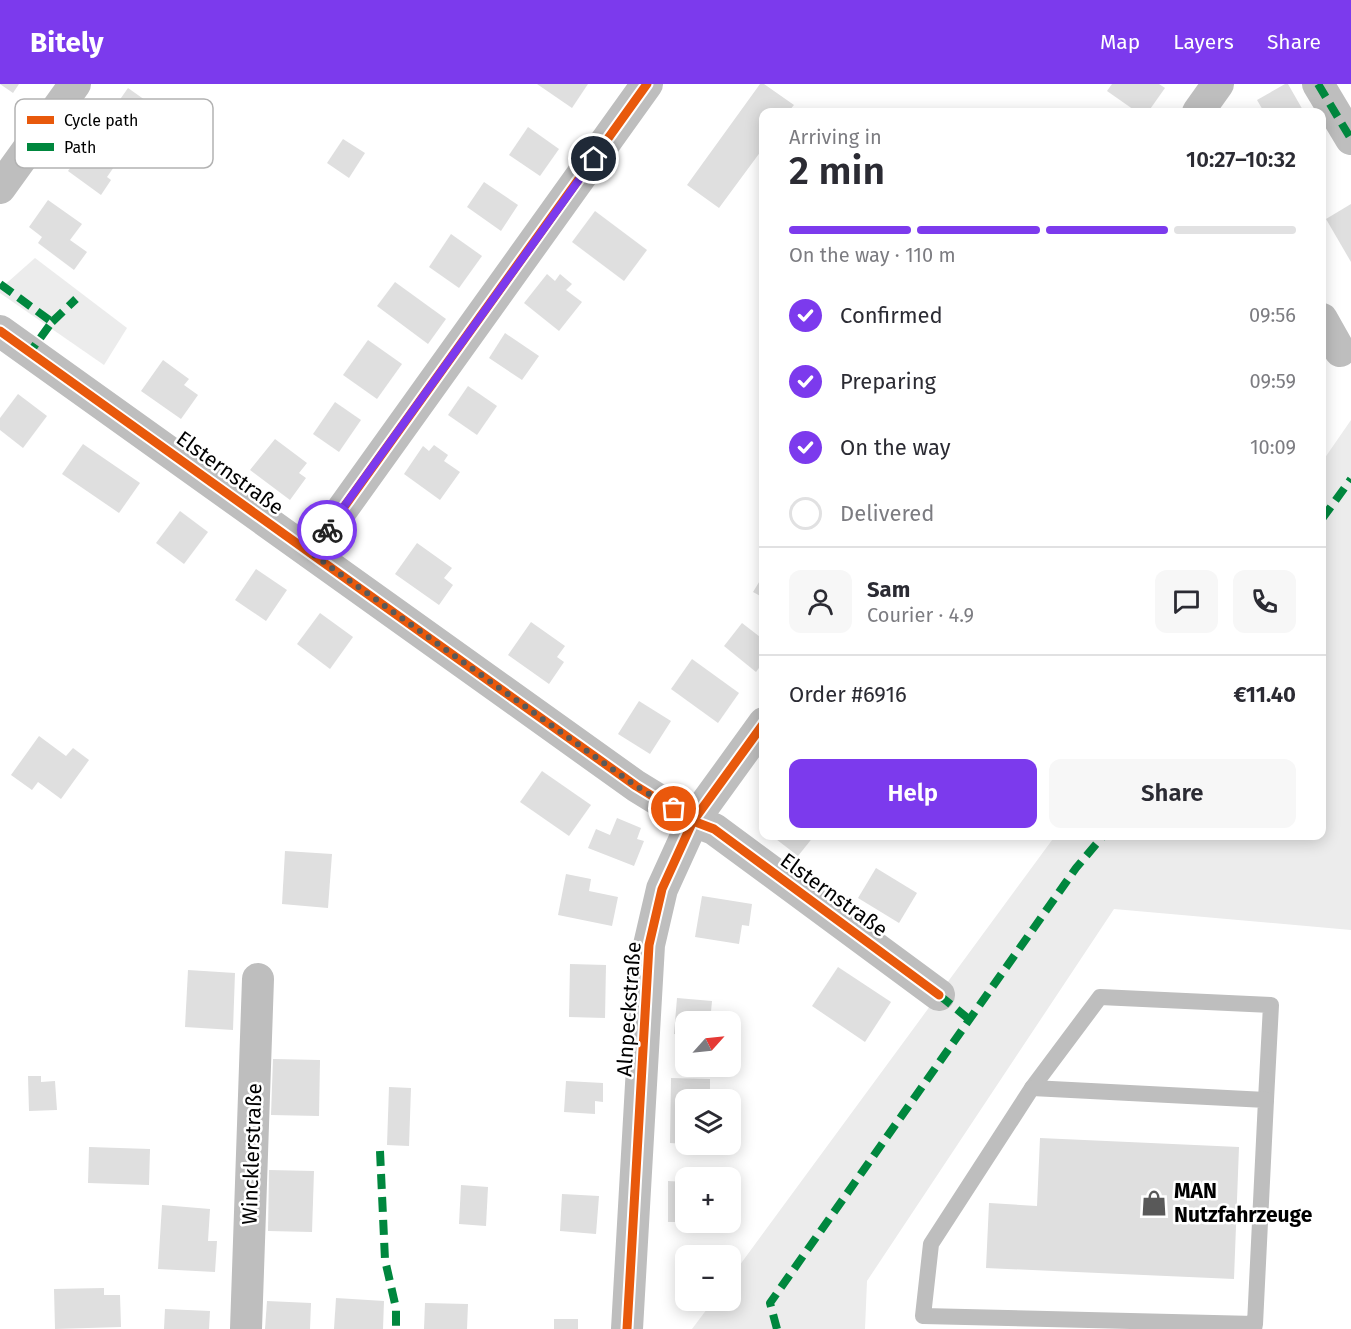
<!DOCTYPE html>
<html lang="en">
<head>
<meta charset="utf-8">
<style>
  body { margin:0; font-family:"Fira Sans",sans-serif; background:#f7f7f7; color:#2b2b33; height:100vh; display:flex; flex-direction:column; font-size:22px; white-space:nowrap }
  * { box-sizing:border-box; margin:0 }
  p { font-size:20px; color:#7c7c81 }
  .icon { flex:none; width:33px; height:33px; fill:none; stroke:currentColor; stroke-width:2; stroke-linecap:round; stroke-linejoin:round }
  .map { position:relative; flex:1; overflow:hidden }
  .drawer { position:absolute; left:759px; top:24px; width:567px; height:732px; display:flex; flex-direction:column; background:#fff; border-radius:12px; box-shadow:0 3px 15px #0003 }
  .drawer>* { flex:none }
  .needle { width:39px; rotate:63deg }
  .controls { position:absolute; left:675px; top:927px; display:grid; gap:12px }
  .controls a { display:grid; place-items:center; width:66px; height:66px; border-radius:12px; background:#fff; box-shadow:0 3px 15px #0003; font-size:30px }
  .pin { position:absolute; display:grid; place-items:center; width:51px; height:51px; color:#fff; margin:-26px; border:3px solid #fff; border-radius:50%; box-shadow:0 2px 6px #0007 }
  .courier { position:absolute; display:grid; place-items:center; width:60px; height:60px; margin:-30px; border:4px solid #7c3aed; border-radius:50%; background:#fff; color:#222; box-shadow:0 2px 8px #0007 }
  .overview em { font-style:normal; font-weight:600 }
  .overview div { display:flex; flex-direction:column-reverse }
  .overview { display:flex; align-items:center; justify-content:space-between; height:102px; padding:0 30px }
  h1 { font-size:39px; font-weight:600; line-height:45px }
  .bar { display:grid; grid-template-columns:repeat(4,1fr); gap:9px 6px; align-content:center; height:72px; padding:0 30px }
  .bar i { height:8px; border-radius:4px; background:#e1e1e2 }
  .bar .on { background:#7c3aed }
  .bar p { grid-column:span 4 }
  .line { display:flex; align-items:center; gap:15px; padding:0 30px; border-top:2px solid #e1e1e2 }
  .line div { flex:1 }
  .round { display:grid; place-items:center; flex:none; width:63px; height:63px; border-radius:12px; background:#f7f7f7 }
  ol { padding:0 30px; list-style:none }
  li { display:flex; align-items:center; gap:18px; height:66px }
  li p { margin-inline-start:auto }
  li .icon { padding:6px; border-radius:50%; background:#7c3aed; color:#fff; stroke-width:4 }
  li:last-child { color:#7c7c81 }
  li i { width:33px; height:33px; border:3px solid #e1e1e2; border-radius:50% }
  .button { display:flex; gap:12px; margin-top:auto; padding:12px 30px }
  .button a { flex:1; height:69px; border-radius:12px; background:#7c3aed; color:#fff; font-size:24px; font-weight:600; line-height:69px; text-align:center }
  .button a+a { background:#f7f7f7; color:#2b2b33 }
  header { display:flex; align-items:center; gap:36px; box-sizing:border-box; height:84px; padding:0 30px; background:#7c3aed; color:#fff }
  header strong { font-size:28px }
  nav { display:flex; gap:33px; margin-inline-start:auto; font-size:21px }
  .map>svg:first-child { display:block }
  .green { fill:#ececec }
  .building { fill:#dfdfdf }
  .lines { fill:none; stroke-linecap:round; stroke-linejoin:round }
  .service { stroke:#bebebe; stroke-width:16 }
  .minor { stroke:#bebebe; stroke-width:32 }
  .quiet { stroke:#00873e; stroke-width:8; stroke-dasharray:15 8; stroke-linecap:butt }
  .cycleway-casing { stroke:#fff; stroke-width:13 }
  .cycleway { stroke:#e8590c; stroke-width:9 }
  .done { stroke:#595959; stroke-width:6; stroke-dasharray:0 10.8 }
  .route { stroke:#7c3aed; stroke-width:8 }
  .labels { text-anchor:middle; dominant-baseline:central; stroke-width:5; stroke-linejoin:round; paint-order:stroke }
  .street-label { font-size:21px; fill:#000; stroke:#fff }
  .poi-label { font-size:21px; font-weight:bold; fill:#000; stroke:#fff; text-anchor:start }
  .key { fill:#fff; stroke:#b2b2b2; stroke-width:1.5 }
  .key-label { font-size:16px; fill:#000 }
</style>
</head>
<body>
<header>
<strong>Bitely</strong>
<nav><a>Map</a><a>Layers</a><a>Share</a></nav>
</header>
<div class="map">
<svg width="1351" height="1245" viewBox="0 0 1351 1245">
  <rect width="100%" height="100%" fill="#fff"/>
  <g class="green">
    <polygon points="35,174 127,244 104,281 0,209 0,205"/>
    <polygon points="1351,336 1351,846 1114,825 867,1197 865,1245 692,1245 713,1217 730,1216 731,1193 1055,752 1322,752 1322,378"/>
  </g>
  <g class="building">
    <polygon points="0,0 19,0 13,9"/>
    <polygon points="537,0 588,0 572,24"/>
    <polygon points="760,0 764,0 794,21 788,28 764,28 764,63 719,124 687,101"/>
    <polygon points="1112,0 1159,0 1165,4 1148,28 1137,28 1107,7"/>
    <polygon points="1285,0 1288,0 1304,28 1264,28 1257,16"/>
    <polygon points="128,4 162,28 135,67 105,45 111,37 107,34"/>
    <polygon points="528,43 559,65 540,92 509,71"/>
    <polygon points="343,55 365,69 349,94 327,79"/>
    <polygon points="87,60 116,80 107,93 111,96 101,111 68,87"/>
    <polygon points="484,98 518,121 501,147 467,123"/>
    <polygon points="48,116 82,140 70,156 87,168 74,186 38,159 42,153 29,143"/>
    <polygon points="1351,120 1351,178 1326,135"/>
    <polygon points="595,127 647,166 624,197 572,158"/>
    <polygon points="451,150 482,172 459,204 429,183"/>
    <polygon points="547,190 555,197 560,190 572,200 566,206 582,218 559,247 524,219"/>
    <polygon points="395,198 446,235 428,260 377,222"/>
    <polygon points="505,249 539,272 522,296 489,274"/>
    <polygon points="368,256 402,280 377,315 343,291"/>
    <polygon points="163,276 189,295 184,301 198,311 181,335 141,307"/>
    <polygon points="468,302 497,322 477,351 448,331"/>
    <polygon points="18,310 47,332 23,364 0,346 0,334"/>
    <polygon points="335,318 361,336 339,368 313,350"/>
    <polygon points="275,355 307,379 299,389 306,394 290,416 250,386"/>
    <polygon points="83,360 140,399 119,429 62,390"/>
    <polygon points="434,361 448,371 444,377 460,388 440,416 404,390 423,362 429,367"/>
    <polygon points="180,427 208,448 184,480 156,459"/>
    <polygon points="417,459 452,484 444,494 453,501 439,521 395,490"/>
    <polygon points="256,485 287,506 266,537 235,516"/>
    <polygon points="764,490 764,514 753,508"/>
    <polygon points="320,529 353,553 330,585 297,560"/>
    <polygon points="531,538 565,562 557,573 564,578 549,600 508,571"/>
    <polygon points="742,539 764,556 764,577 756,588 724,562"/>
    <polygon points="692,575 739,609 718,639 671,605"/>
    <polygon points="639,617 671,637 650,670 618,650"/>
    <polygon points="39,652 66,672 73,664 89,676 61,715 38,698 32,706 11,691"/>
    <polygon points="542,687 591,721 569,752 520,718"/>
    <polygon points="617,734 641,744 637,755 644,757 634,782 588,764 596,745 610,751"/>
    <polygon points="772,752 814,752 798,772"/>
    <polygon points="285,767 332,770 328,824 282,820"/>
    <polygon points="876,784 917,809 899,839 858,814"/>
    <polygon points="566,790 591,795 589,807 618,813 612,842 558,831"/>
    <polygon points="702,812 752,820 749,842 742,841 739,860 695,853"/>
    <polygon points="570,880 606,881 605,934 569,933"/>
    <polygon points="838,883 891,918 865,958 812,922"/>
    <polygon points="188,886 235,889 233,946 185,943"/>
    <polygon points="677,914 712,917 710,938 686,938 686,951 674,950"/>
    <polygon points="273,975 320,976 319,1032 271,1031"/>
    <polygon points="28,992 41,992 41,998 55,997 57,1026 29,1027"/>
    <polygon points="671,994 710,995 710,1016 686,1016 686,1060 670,1059"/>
    <polygon points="566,997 603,999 603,1018 595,1017 595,1030 564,1028"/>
    <polygon points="389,1003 411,1004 409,1062 387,1061"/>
    <polygon points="1040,1054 1239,1063 1234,1195 986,1184 989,1119 1037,1122"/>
    <polygon points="89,1063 150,1065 149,1101 88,1099"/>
    <polygon points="269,1086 314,1087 312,1148 268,1147"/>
    <polygon points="668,1097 686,1098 686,1138 668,1138"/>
    <polygon points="461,1101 488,1103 486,1142 459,1140"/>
    <polygon points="562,1110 599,1112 596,1150 560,1147"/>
    <polygon points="162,1121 210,1125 208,1157 217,1157 215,1188 158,1185"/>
    <polygon points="104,1204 104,1211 120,1211 121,1243 55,1245 54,1205"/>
    <polygon points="336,1214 384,1217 383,1245 334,1245"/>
    <polygon points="267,1217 311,1219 310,1245 265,1245"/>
    <polygon points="425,1219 468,1220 467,1245 424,1245"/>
    <polygon points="165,1225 210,1227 209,1245 164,1245"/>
    <rect x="554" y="1235" width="24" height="10"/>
  </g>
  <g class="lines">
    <g class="service">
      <polyline points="1032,1004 1100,913 1271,921 1266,1016"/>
      <polyline points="1254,1245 1255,1240 1266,1016 1032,1004 931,1160 923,1232 1255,1240"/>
    </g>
    <g class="minor">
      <polyline points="1318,0 1351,55"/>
      <polyline points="1198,28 1218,0"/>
      <polyline points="0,104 75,0"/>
      <polyline points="1322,235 1340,267"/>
      <polyline points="0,247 636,702 693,737 714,745 939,911"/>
      <polyline points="311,469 647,0"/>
      <polyline points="246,1245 258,895"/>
      <polyline points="627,1245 649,861 662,805 693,737 764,639"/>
    </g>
    <g class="quiet">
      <polyline points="1318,0 1351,55"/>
      <polyline points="0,200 52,238 30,268"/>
      <polyline points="52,238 76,215"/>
      <polyline points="1322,435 1351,395"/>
      <polyline points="939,911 970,936"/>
      <polyline points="380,1067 385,1176 396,1224 396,1245"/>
      <polyline points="777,1245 770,1219 1076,784 1103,752"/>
    </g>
    <g class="cycleway-casing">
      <g id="cycleway">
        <polyline points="0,247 636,702 693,737 714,745 939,911"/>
        <polyline points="311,469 647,0"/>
        <polyline points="627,1245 649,861 662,805 693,737 764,639"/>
      </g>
    </g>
    <use href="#cycleway" class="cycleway"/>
  </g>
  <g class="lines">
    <polyline class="done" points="327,446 311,469 636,702 674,725"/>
    <polyline class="route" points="327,446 594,75"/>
  </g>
  <defs>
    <g id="shop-bare" transform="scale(2.07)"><path d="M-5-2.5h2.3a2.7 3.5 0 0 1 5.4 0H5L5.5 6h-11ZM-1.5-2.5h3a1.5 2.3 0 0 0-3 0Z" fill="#595959" stroke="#fff" stroke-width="2.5" paint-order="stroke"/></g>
  </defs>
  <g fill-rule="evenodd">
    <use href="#shop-bare" x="1154" y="1119"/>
  </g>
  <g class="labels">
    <g class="street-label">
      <text transform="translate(230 389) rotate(36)">Elsternstraße</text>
      <text transform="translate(834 811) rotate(36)">Elsternstraße</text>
      <text transform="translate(629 925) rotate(-86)">Alnpeckstraße</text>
      <text transform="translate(252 1070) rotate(-88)">Wincklerstraße</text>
    </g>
    <g class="poi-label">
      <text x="1174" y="1107">MAN<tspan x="1174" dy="24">Nutzfahrzeuge</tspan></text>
    </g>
  </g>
  <rect x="15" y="15" width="198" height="69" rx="9" class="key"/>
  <rect x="27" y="32" width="27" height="8" fill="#e8590c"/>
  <rect x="27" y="59" width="27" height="8" fill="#00873e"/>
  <g class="key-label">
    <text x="64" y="42">Cycle path</text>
    <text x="64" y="69">Path</text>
  </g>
</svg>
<div class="controls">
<a><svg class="needle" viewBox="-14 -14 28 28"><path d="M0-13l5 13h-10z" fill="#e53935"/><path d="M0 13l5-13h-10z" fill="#7c7c81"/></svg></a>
<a><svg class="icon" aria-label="layers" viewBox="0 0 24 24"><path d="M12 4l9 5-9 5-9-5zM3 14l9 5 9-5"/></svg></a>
<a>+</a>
<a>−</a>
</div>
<div class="pin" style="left:674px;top:725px;background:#ea580c"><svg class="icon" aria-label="bag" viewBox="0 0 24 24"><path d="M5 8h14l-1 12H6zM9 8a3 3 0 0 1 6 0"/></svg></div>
<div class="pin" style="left:594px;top:75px;background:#1f2937"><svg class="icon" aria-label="home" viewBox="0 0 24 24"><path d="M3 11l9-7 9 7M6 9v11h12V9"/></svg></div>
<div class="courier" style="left:327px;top:446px"><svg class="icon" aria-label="bike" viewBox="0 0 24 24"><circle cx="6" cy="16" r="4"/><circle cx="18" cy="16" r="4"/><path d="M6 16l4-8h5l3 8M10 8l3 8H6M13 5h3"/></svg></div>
<section class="drawer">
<div class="overview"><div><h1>2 min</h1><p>Arriving in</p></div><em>10:27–10:32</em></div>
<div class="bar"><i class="on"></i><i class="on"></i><i class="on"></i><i></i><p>On the way · 110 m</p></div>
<ol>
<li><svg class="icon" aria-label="check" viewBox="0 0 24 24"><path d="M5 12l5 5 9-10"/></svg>Confirmed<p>09:56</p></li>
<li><svg class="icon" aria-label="check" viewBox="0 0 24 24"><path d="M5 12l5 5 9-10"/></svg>Preparing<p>09:59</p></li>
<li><svg class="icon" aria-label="check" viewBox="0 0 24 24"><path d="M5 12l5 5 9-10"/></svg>On the way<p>10:09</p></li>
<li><i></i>Delivered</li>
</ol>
<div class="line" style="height:108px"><a class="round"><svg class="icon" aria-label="person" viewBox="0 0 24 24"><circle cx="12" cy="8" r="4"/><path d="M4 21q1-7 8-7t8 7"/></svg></a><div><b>Sam</b><p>Courier · 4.9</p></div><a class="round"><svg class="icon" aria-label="chat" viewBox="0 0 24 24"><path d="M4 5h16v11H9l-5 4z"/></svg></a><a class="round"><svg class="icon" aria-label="phone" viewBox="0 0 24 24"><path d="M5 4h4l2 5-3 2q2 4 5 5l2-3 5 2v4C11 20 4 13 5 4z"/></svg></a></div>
<div class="line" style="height:78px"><div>Order #6916</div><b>€11.40</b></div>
<div class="button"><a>Help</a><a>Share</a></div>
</section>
</div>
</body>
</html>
